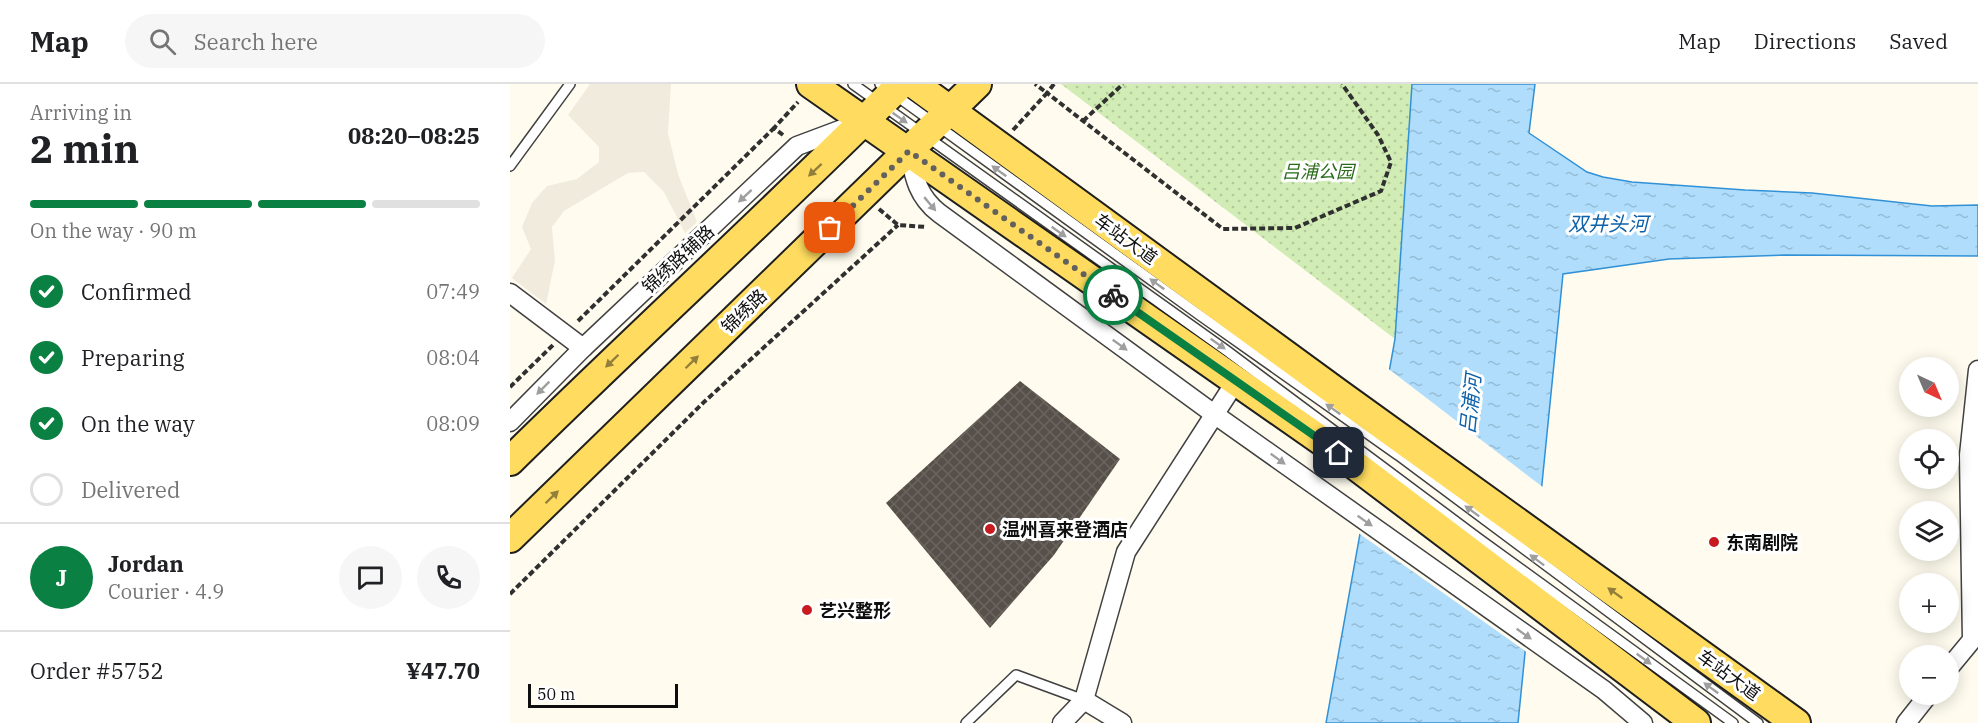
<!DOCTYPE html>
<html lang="en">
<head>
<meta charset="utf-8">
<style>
  body { margin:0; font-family:"IBM Plex Serif","Noto Sans SC",serif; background:#f6f6f6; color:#202124; height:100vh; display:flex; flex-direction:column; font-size:22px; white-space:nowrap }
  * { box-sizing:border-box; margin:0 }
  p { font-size:20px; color:#757577 }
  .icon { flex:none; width:33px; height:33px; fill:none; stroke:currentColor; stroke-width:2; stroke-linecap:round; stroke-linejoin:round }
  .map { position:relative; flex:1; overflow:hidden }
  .details { display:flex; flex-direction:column; background:#fff; width:510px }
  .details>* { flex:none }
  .needle { width:39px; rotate:136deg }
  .controls { position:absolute; left:1389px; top:273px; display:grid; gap:12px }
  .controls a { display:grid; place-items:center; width:60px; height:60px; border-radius:50%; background:#fff; box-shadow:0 3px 15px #0003; font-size:30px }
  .scale { position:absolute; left:18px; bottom:15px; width:150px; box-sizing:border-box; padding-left:6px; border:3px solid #0e0e0e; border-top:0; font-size:16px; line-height:21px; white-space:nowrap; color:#0e0e0e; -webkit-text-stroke:4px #fff; paint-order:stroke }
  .pin { position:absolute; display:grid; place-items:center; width:51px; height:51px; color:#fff; margin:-26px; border-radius:12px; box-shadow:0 3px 9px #0006 }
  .courier { position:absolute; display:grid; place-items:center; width:60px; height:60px; margin:-30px; border:4px solid #0b8043; border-radius:50%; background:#fff; color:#222; box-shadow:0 2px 8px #0007 }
  .summary em { font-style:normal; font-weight:800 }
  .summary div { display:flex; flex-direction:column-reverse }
  .summary { display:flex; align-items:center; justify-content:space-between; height:102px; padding:0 30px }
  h1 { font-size:39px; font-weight:800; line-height:45px }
  .bar { display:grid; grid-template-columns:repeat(4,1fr); gap:9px 6px; align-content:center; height:72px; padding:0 30px }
  .bar i { height:8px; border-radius:4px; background:#e0e0e0 }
  .bar .selected { background:#0b8043 }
  .bar p { grid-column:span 4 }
  .line { display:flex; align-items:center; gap:15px; padding:0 30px; border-top:2px solid #e0e0e0 }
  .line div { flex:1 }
  .round { display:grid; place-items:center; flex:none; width:63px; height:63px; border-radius:32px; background:#f6f6f6 }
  ol { padding:0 30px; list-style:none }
  li { display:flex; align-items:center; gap:18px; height:66px }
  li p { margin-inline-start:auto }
  li .icon { padding:6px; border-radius:50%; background:#0b8043; color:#fff; stroke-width:4 }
  li:last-child { color:#757577 }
  li i { width:33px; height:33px; border:3px solid #e0e0e0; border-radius:50% }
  header { display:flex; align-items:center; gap:36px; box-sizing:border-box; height:84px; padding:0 30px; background:#fff; border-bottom:2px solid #e0e0e0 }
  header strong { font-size:28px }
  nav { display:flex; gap:33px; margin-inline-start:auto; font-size:21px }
  .search { width:420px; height:54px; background:#f6f6f6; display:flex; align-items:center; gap:15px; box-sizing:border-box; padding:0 21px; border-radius:33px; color:#757577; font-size:22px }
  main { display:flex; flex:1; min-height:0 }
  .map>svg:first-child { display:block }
  .park { fill:url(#park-dots) }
  .plaza { fill:#f0ebdd }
  .water { fill:url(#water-ripples); stroke:#3191d7; stroke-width:1.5 }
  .pier { fill:#fffcef }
  .building { fill:url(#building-cross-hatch) }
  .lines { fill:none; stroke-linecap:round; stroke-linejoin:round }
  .service-casing { stroke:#414141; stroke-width:12 }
  .minor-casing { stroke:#414141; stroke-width:21 }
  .primary-casing { stroke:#1f1f1f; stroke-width:32 }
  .path { stroke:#303030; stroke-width:4; stroke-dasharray:6 3; stroke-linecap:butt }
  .service { stroke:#fff; stroke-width:9 }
  .minor { stroke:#fff; stroke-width:18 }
  .primary { stroke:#ffdc5f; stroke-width:28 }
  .oneway { fill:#9f9f9f }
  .oneway2 { fill:#937f3b }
  .done { stroke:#62615d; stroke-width:6; stroke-dasharray:0 10.8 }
  .route { stroke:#0b8043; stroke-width:8 }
  .poi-dot { fill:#c81b20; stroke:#fff; stroke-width:2 }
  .labels { text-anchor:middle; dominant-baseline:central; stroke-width:6; stroke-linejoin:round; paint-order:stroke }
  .park-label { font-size:18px; font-style:italic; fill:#286b19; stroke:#fff }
  .street-label { font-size:18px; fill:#0e0e0e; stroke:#fff }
  .poi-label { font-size:18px; font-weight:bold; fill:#0e0e0e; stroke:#fff; text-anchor:start }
  .water-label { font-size:20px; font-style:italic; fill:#0e62a9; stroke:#fff }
</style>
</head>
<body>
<header>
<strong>Map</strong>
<div class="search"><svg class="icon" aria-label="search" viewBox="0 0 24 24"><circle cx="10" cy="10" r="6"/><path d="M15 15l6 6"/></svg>Search here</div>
<nav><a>Map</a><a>Directions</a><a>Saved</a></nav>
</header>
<main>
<section class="details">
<div class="summary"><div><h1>2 min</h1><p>Arriving in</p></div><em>08:20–08:25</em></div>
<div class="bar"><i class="selected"></i><i class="selected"></i><i class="selected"></i><i></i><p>On the way · 90 m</p></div>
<ol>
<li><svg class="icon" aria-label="check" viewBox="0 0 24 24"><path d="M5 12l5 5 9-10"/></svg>Confirmed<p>07:49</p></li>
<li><svg class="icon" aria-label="check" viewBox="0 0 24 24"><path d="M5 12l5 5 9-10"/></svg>Preparing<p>08:04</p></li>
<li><svg class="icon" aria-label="check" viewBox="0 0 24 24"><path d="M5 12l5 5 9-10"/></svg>On the way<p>08:09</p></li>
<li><i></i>Delivered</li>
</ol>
<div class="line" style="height:108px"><b class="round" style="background:#0b8043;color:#fff">J</b><div><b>Jordan</b><p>Courier · 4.9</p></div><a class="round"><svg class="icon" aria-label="chat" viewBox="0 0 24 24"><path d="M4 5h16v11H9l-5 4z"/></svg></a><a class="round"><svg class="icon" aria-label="phone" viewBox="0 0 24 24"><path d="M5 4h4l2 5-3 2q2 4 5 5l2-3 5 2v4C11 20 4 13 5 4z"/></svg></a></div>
<div class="line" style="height:78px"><div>Order #5752</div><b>¥47.70</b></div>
</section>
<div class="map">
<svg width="1468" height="639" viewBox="0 0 1468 639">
  <defs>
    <pattern id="park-dots" width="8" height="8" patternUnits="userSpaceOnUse" patternTransform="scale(1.5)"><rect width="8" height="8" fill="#d1edb5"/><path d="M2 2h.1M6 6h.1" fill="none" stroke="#b2ca9a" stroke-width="1.8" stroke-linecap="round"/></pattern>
    <pattern id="water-ripples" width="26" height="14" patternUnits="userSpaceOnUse" patternTransform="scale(1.5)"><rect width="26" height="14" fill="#afddfb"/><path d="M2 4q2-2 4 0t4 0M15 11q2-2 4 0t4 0" fill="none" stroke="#95bcd6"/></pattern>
    <pattern id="building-cross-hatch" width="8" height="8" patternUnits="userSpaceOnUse" patternTransform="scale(1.5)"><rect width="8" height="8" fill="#574f49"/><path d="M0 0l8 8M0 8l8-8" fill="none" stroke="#6a645f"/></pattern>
  </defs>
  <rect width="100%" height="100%" fill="#fffcef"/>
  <polygon class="park" points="551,0 902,0 885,255"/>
  <polygon class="plaza" points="80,0 161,0 158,49 168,90 187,138 175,149 154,108 134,88 118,89 54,127 42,143 45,177 36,220 2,194 21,165 12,143 22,119 37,102 67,95 89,78 89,63 58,31"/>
  <polygon class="water" points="902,0 1025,0 1019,49 1077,88 1093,93 1122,98 1235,106 1302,109 1422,122 1468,121 1468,172 1275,171 1159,175 1053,190 1008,639 816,639 885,255"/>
  <polygon class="pier" points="876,283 1034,404 1018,569 847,448"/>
  <polygon class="building" points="510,297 610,375 544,471 480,544 376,419"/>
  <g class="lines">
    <g class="service-casing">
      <g id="service">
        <polyline points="343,0 717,267 968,454 1223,639"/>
        <polyline points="370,0 691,232 888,371 1248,639"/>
        <polyline points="0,82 60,0"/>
        <polyline points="456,639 506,591 574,616"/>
      </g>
    </g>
    <g class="minor-casing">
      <g id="minor">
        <path d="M399,67C404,92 407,112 429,129L704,330L1094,606L1133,639"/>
        <polyline points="0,209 73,264"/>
        <polyline points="0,338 73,264 287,62 343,41"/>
        <polyline points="1438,585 1462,556 1459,371 1468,286"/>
        <polyline points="574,616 612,639"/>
        <polyline points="552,639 574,616 616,468 726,297"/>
        <polyline points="1396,639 1419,610"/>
      </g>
    </g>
    <g class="primary-casing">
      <g id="primary">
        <polyline points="301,0 829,369 1186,639"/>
        <polyline points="404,0 829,310 1286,639"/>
        <path d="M0,377C129,250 263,128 391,0"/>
        <polyline points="0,454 467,0"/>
      </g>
    </g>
    <g class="path">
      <polyline points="544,0 537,9 713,145 785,144 871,107 881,78 868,51 832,0"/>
      <polyline points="573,37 613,0"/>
      <polyline points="503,46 537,9 525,0"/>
      <polyline points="273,51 264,44 288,18"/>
      <polyline points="369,125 388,141 416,143"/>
      <polyline points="68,237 264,44"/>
      <polyline points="0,303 43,261"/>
      <polyline points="0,510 194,318 388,141"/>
    </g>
    <use href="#service" class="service"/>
    <use href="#minor" class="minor"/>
    <use href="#primary" class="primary"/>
  </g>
  <defs><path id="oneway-solid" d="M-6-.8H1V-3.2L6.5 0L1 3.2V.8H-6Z" transform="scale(1.5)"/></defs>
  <g class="oneway">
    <use href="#oneway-solid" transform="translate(390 34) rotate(35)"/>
    <use href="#oneway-solid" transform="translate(489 87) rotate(-144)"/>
    <use href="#oneway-solid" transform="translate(235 112) rotate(137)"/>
    <use href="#oneway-solid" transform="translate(420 120) rotate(50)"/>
    <use href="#oneway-solid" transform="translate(549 148) rotate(35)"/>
    <use href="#oneway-solid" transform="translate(647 200) rotate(-144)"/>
    <use href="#oneway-solid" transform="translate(708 260) rotate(35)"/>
    <use href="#oneway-solid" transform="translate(610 261) rotate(36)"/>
    <use href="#oneway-solid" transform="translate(33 304) rotate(135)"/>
    <use href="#oneway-solid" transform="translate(823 325) rotate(-145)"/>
    <use href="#oneway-solid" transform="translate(768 375) rotate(36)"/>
    <use href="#oneway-solid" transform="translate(962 427) rotate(-143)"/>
    <use href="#oneway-solid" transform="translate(855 437) rotate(35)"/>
    <use href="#oneway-solid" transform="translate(1027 476) rotate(-143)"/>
    <use href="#oneway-solid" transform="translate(1014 550) rotate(35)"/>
    <use href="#oneway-solid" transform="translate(1134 575) rotate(36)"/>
    <use href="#oneway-solid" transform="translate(1201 604) rotate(-144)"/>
  </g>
  <g class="oneway2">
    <use href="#oneway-solid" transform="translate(305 86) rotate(137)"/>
    <use href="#oneway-solid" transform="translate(102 277) rotate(136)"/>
    <use href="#oneway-solid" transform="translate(182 278) rotate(-44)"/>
    <use href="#oneway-solid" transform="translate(42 413) rotate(-44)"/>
    <use href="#oneway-solid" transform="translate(1105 509) rotate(-144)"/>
  </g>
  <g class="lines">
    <polyline class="done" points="320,144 399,67 603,211"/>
    <polyline class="route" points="603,211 829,369"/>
  </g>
  <g class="poi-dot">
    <circle cx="480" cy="445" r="6"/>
    <circle cx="1204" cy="458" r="6"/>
    <circle cx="297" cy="526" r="6"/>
  </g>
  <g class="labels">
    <g class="park-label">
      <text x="808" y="87">吕浦公园</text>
    </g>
    <g class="street-label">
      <text transform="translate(616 155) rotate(36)">车站大道</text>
      <text transform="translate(168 175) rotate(-43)">锦绣路辅路</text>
      <text transform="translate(234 227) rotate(-44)">锦绣路</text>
      <text transform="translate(1219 591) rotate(36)">车站大道</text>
    </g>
    <g class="poi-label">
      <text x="492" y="445">温州喜来登酒店</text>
      <text x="1216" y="458">东南剧院</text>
      <text x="309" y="526">艺兴整形</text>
    </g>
    <g class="water-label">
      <text x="1098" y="139">双井头河</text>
      <text transform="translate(960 320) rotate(-84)">吕浦河</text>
    </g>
  </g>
</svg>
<div class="controls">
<a><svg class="needle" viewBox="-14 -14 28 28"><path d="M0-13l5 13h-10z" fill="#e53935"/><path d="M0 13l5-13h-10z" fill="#757577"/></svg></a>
<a><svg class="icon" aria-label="locate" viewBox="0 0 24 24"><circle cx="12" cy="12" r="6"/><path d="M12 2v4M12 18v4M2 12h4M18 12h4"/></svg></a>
<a><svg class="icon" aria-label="layers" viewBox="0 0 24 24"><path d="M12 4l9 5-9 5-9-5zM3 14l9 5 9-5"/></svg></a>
<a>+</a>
<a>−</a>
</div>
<div class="scale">50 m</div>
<div class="pin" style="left:320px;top:144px;background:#ea580c"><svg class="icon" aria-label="bag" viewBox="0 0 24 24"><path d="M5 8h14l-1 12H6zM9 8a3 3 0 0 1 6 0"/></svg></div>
<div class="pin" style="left:829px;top:369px;background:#1f2937"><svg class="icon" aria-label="home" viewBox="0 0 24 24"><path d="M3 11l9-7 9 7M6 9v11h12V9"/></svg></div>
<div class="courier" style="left:603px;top:211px"><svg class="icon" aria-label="bike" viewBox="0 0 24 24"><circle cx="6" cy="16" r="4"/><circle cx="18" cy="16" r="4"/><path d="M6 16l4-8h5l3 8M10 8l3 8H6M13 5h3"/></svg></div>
</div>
</main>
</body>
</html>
